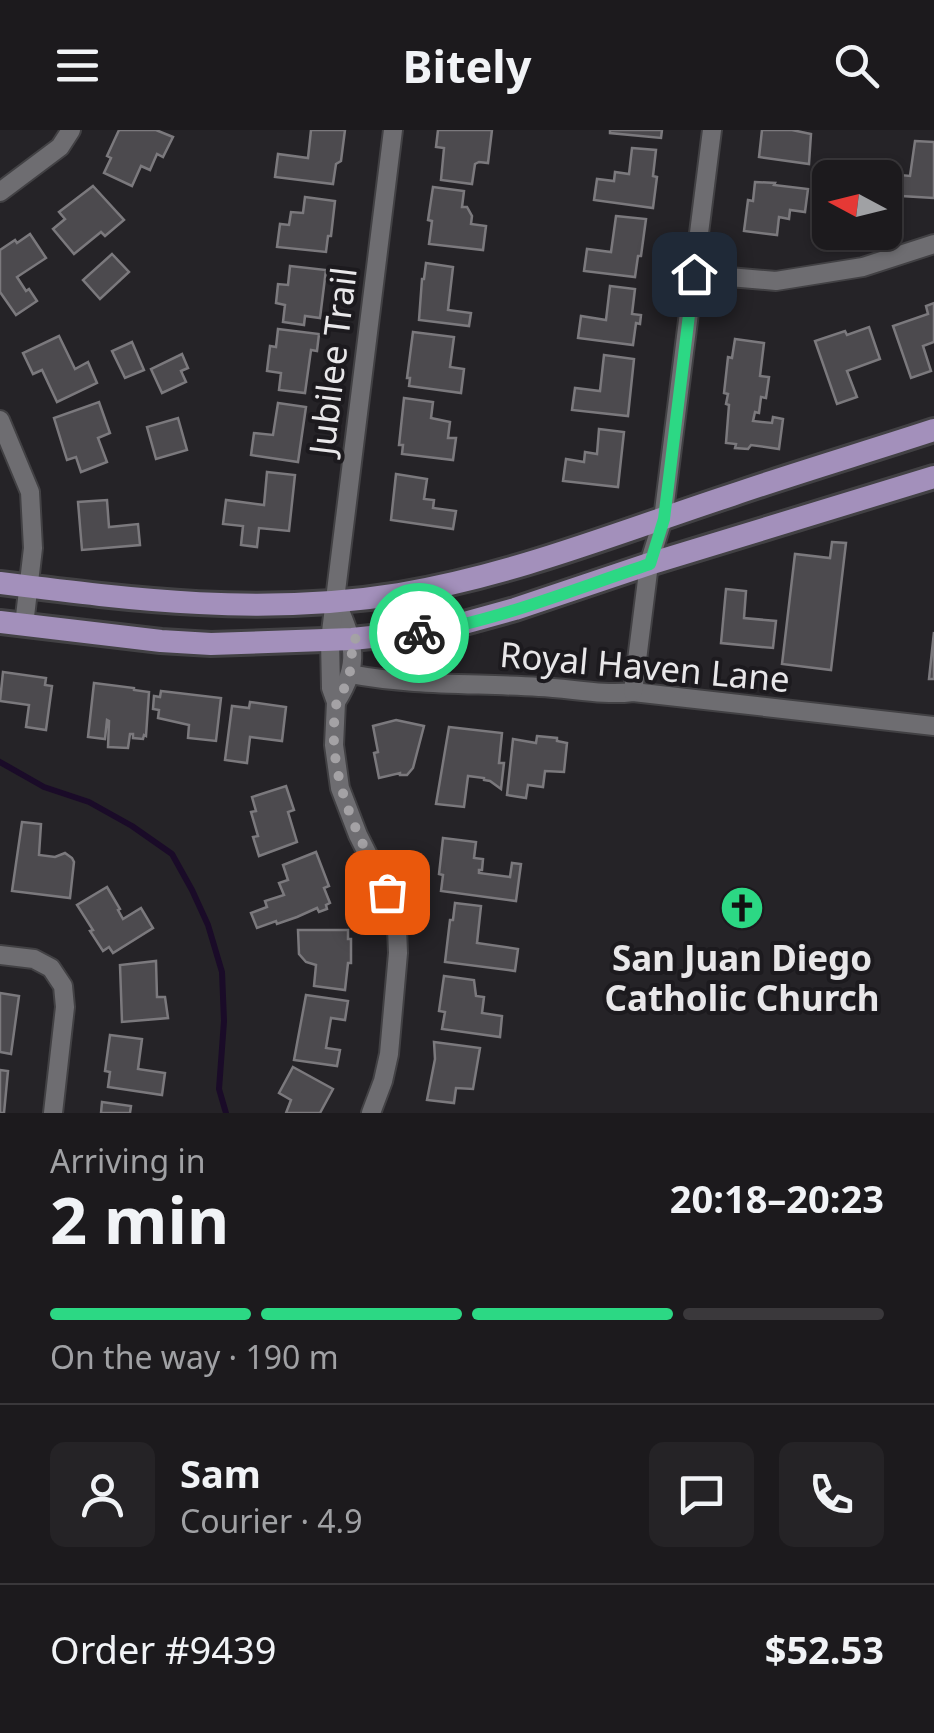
<!DOCTYPE html>
<html lang="en">
<head>
<meta charset="utf-8">
<style>
  body { margin:0; font-family:"Noto Sans",sans-serif; background:#252326; color:#f1f3f6; height:100vh; display:flex; flex-direction:column; font-size:38px; white-space:nowrap }
  * { box-sizing:border-box; margin:0 }
  p { font-size:32px; color:#a0a1a4 }
  .icon { flex:none; width:55px; height:55px; fill:none; stroke:currentColor; stroke-width:2; stroke-linecap:round; stroke-linejoin:round }
  .map { position:relative; height:983px; overflow:hidden }
  .drawer { display:flex; flex-direction:column; background:#1c1a1d; flex:1 }
  .drawer>* { flex:none }
  .needle { width:65px; rotate:277deg }
  .fabs { position:absolute; left:812px; top:30px; display:grid; gap:20px }
  .fabs a { display:grid; place-items:center; width:90px; height:90px; border-radius:15px; background:#1c1a1d; box-shadow:0 2px 8px #0004,0 0 0 2px #3a383b; font-size:50px }
  .pin { position:absolute; display:grid; place-items:center; width:85px; height:85px; color:#fff; margin:-42px; border-radius:20px; box-shadow:0 5px 15px #0006 }
  .courier { position:absolute; display:grid; place-items:center; width:100px; height:100px; margin:-50px; border:8px solid #2cd884; border-radius:50%; background:#fff; color:#222; box-shadow:0 2px 12px #0007 }
  .summary em { font-style:normal; font-weight:700 }
  .summary div { display:flex; flex-direction:column-reverse }
  .summary { display:flex; align-items:center; justify-content:space-between; height:170px; padding:0 50px }
  h1 { font-size:65px; font-weight:700; line-height:75px }
  .bar { display:grid; grid-template-columns:repeat(4,1fr); gap:15px 10px; align-content:center; height:120px; padding:0 50px }
  .bar i { height:12px; border-radius:8px; background:#3a383b }
  .bar .selected { background:#2cd884 }
  .bar p { grid-column:span 4 }
  .line { display:flex; align-items:center; gap:25px; padding:0 50px; border-top:2px solid #3a383b }
  .line div { flex:1 }
  .round { display:grid; place-items:center; flex:none; width:105px; height:105px; border-radius:15px; background:#252326 }
  header { display:flex; justify-content:space-between; align-items:center; height:130px; padding:0 50px; background:#1c1a1d; font-size:45px; font-weight:700 }
  .map>svg:first-child { display:block }
  .lines { fill:none; stroke-linecap:round; stroke-linejoin:round }
  .stream { stroke:#1a0b28; stroke-width:6 }
  .building { fill:#4c4a4e; stroke:#7b797d; stroke-width:2.5 }
  .minor-casing { stroke:#424144; stroke-width:22 }
  .major-casing { stroke:#424144; stroke-width:28 }
  .minor { stroke:#6e6d71; stroke-width:18 }
  .major { stroke:#a390bb; stroke-width:22 }
  .done { stroke:#a4a2a5; stroke-width:10; stroke-dasharray:0 18 }
  .route { stroke:#2cd884; stroke-width:12 }
  .labels { text-anchor:middle; dominant-baseline:central; stroke-width:8; stroke-linejoin:round; paint-order:stroke }
  .street-label { font-size:35px; fill:#e8e7e9; stroke:#1c1a1e }
  .poi-label { font-size:35px; font-weight:bold; fill:#e8e7e9; stroke:#1c1a1e }
</style>
</head>
<body>
<header><svg class="icon" aria-label="menu" viewBox="0 0 24 24"><path d="M4 6h16M4 12h16M4 18h16"/></svg>Bitely<svg class="icon" aria-label="search" viewBox="0 0 24 24"><circle cx="10" cy="10" r="6"/><path d="M15 15l6 6"/></svg></header>
<div class="map">
<svg width="934" height="983" viewBox="0 0 934 983">
  <rect width="100%" height="100%" fill="#252327"/>
  <g class="lines">
    <polyline class="stream" points="0,632 44,657 89,672 132,696 172,724 192,760 208,795 222,842 224,891 219,959 226,983"/>
  </g>
  <g class="building">
    <polygon points="119,0 156,0 173,7 163,27 157,24 150,40 141,36 132,56 104,43 111,28 107,26"/>
    <polygon points="311,0 345,0 341,31 336,34 333,54 275,47 278,24 308,28"/>
    <polygon points="438,0 492,0 488,33 479,32 475,34 472,54 441,50 444,18 436,17"/>
    <polygon points="610,0 662,0 661,8 610,3"/>
    <polygon points="762,0 792,0 811,4 809,34 759,27"/>
    <polygon points="915,11 934,12 934,68 885,65 885,48 878,48 879,43 910,46"/>
    <polygon points="632,18 656,20 653,46 657,47 653,78 594,70 597,49 614,51 615,42 629,44"/>
    <polygon points="755,52 775,53 774,55 808,59 805,82 790,80 789,89 779,87 777,105 744,101 748,70 753,71"/>
    <polygon points="93,56 124,90 105,106 101,102 74,124 53,99 65,89 59,82"/>
    <polygon points="433,57 464,61 462,77 467,77 472,86 471,94 486,96 483,120 429,114 432,91 428,90"/>
    <polygon points="305,67 335,71 331,106 328,106 326,122 277,117 280,94 289,95 291,82 303,83"/>
    <polygon points="616,86 646,89 641,126 638,126 635,147 584,141 587,119 611,122"/>
    <polygon points="30,104 46,128 17,147 26,161 29,159 37,171 16,185 0,162 0,120 15,110 17,113"/>
    <polygon points="112,124 129,142 100,169 83,150"/>
    <polygon points="426,133 453,137 448,180 471,183 469,196 419,190 422,149 424,149"/>
    <polygon points="290,136 326,140 320,188 305,186 304,195 283,192 285,175 276,173 278,154 288,155"/>
    <polygon points="610,156 635,159 632,184 641,185 640,194 636,193 633,215 578,208 581,186 606,190"/>
    <polygon points="934,173 934,212 923,216 931,241 911,248 893,196 928,184 926,176"/>
    <polygon points="869,197 880,229 847,241 857,267 837,274 815,211 845,201 847,205"/>
    <polygon points="278,199 319,204 317,221 311,220 305,263 279,260 281,243 267,241 270,216 276,217"/>
    <polygon points="413,202 454,207 450,237 464,239 461,263 409,256 410,248 407,248"/>
    <polygon points="59,206 75,239 88,232 97,253 57,272 42,240 33,244 23,223"/>
    <polygon points="735,209 764,213 760,246 769,247 766,268 761,267 759,283 755,282 753,291 772,293 773,287 783,289 779,319 751,315 748,319 735,318 736,314 726,313 729,275 726,274 728,264 724,263 728,227 732,228"/>
    <polygon points="132,212 144,240 125,248 112,221"/>
    <polygon points="182,224 188,238 181,241 186,252 162,263 151,239"/>
    <polygon points="604,225 634,229 628,286 572,280 575,258 600,261"/>
    <polygon points="404,268 433,272 431,288 450,292 448,308 456,308 453,330 402,324 403,315 399,315"/>
    <polygon points="99,272 110,303 98,308 107,332 81,342 76,327 67,330 54,288"/>
    <polygon points="278,273 306,277 298,332 251,325 254,303 273,305"/>
    <polygon points="178,288 187,320 156,329 147,297"/>
    <polygon points="599,299 624,302 618,357 563,351 566,329 584,332 585,322 597,324"/>
    <polygon points="267,342 295,345 289,401 259,398 257,417 241,415 243,396 223,394 226,370 264,375"/>
    <polygon points="396,344 427,349 424,369 434,370 433,378 456,381 453,399 391,390"/>
    <polygon points="107,370 109,397 138,394 140,415 82,420 78,372"/>
    <polygon points="832,412 846,413 831,540 782,534 795,424 830,428"/>
    <polygon points="726,459 746,461 744,488 776,491 773,518 721,513"/>
    <polygon points="934,502 934,549 929,549"/>
    <polygon points="3,542 46,548 45,555 52,556 46,600 26,597 29,575 0,571"/>
    <polygon points="94,553 134,558 134,560 149,562 146,606 144,605 143,609 133,608 133,604 130,604 128,618 108,617 109,591 107,590 105,609 88,607"/>
    <polygon points="161,561 221,568 216,611 188,608 189,595 158,588 159,580 153,579 154,566 160,567"/>
    <polygon points="250,572 286,577 282,611 250,607 247,633 225,630 232,576 249,578"/>
    <polygon points="396,590 424,596 413,638 407,645 400,645 400,643 379,648 374,623 378,622 373,596"/>
    <polygon points="449,597 502,603 499,633 504,633 501,659 490,651 484,650 484,648 468,646 464,677 436,674"/>
    <polygon points="537,606 557,608 557,611 567,613 564,642 545,641 543,657 528,655 526,668 507,665 513,609 536,613"/>
    <polygon points="286,656 294,680 288,682 297,712 259,726 253,707 258,706 251,682 256,681 252,667"/>
    <polygon points="22,692 41,694 39,725 55,727 65,723 72,728 74,732 70,768 12,761"/>
    <polygon points="443,708 476,712 474,728 483,729 482,740 479,740 479,743 510,747 512,733 521,734 516,771 441,761 443,745 439,744"/>
    <polygon points="316,722 329,756 324,758 330,773 326,775 327,779 319,782 317,778 297,787 277,794 276,791 257,798 251,783 267,777 265,771 284,765 279,753 288,750 283,735"/>
    <polygon points="107,757 120,779 118,780 123,789 141,778 153,798 113,823 109,817 103,821 90,801 93,800 77,775"/>
    <polygon points="455,773 481,776 477,813 518,819 515,841 445,832 450,790 453,790"/>
    <polygon points="298,800 348,800 348,809 351,809 351,833 348,833 345,860 314,856 316,835 306,832 299,824"/>
    <polygon points="156,831 157,867 165,867 168,888 122,892 120,835"/>
    <polygon points="444,846 474,850 476,866 484,867 482,883 502,886 500,907 442,899 445,882 439,881"/>
    <polygon points="0,863 19,866 11,924 0,922"/>
    <polygon points="306,865 348,871 345,890 331,888 326,918 340,920 337,936 294,930"/>
    <polygon points="110,905 142,909 138,939 165,943 162,965 108,957 110,942 105,941"/>
    <polygon points="434,912 480,918 473,959 456,958 454,973 427,970 435,929"/>
    <polygon points="293,937 333,959 320,983 286,983 291,970 279,963"/>
    <polygon points="0,940 8,941 4,983 0,983"/>
    <polygon points="102,972 131,976 130,983 101,983"/>
  </g>
  <g class="lines">
    <g class="minor-casing">
      <g id="minor">
        <polyline points="0,62 60,17 71,0"/>
        <polyline points="694,144 776,151 863,137 934,114"/>
        <polyline points="0,290 30,362 33,418 24,495"/>
        <path d="M350,544C413,556 475,553 539,557C570,558 602,566 633,562L934,596"/>
        <polyline points="633,562 649,434 663,389 712,0"/>
        <path d="M336,572C362,532 353,512 336,471"/>
        <polyline points="0,825 34,829 51,838 63,856 65,877 53,983"/>
        <polyline points="371,983 383,951 389,924 398,823 397,798 387,763 358,705 340,658 334,615 336,572 331,558 330,510 393,0"/>
      </g>
    </g>
    <g class="major-casing">
      <g id="major">
        <path d="M0,453C135,470 263,486 399,464C514,445 622,401 732,365C799,342 867,322 934,300"/>
        <polyline points="0,492 161,511 211,514 352,509 439,500 515,479 649,434 934,347"/>
      </g>
    </g>
    <use href="#minor" class="minor"/>
    <use href="#major" class="major"/>
  </g>
  <g class="lines">
    <path class="done" d="M387,762C357,705 325,644 336,576C337,569 342,563 346,555C352,540 352,525 352,509L419,503"/>
    <path class="route" d="M419,503C495,492 577,458 650,434L664,389L694,144"/>
  </g>
  <defs>
    <g id="church-disc" transform="scale(2.25)"><circle r="9.5" fill="#2cd884" stroke="#1c1a1e"/><path d="M-1.2-6h2.4v3.5h3.3v2.4h-3.3V6h-2.4V-.1h-3.3v-2.4h3.3Z" fill="#111"/></g>
  </defs>
  <g fill-rule="evenodd">
    <use href="#church-disc" x="742" y="778"/>
  </g>
  <g class="labels">
    <g class="street-label">
      <text transform="translate(332 231) rotate(-83)">Jubilee Trail</text>
      <text transform="translate(645 536) rotate(5)">Royal Haven Lane</text>
    </g>
    <g class="poi-label">
      <text x="742" y="827">San Juan Diego<tspan x="742" dy="40">Catholic Church</tspan></text>
    </g>
  </g>
</svg>
<div class="fabs">
<a><svg class="needle" viewBox="-14 -14 28 28"><path d="M0-13l5 13h-10z" fill="#e53935"/><path d="M0 13l5-13h-10z" fill="#a0a1a4"/></svg></a>
</div>
<div class="pin" style="left:387px;top:762px;background:#ea580c"><svg class="icon" aria-label="bag" viewBox="0 0 24 24"><path d="M5 8h14l-1 12H6zM9 8a3 3 0 0 1 6 0"/></svg></div>
<div class="pin" style="left:694px;top:144px;background:#1f2937"><svg class="icon" aria-label="home" viewBox="0 0 24 24"><path d="M3 11l9-7 9 7M6 9v11h12V9"/></svg></div>
<div class="courier" style="left:419px;top:503px"><svg class="icon" aria-label="bike" viewBox="0 0 24 24"><circle cx="6" cy="16" r="4"/><circle cx="18" cy="16" r="4"/><path d="M6 16l4-8h5l3 8M10 8l3 8H6M13 5h3"/></svg></div>
</div>
<section class="drawer">
<div class="summary"><div><h1>2 min</h1><p>Arriving in</p></div><em>20:18–20:23</em></div>
<div class="bar"><i class="selected"></i><i class="selected"></i><i class="selected"></i><i></i><p>On the way · 190 m</p></div>
<div class="line" style="height:180px"><a class="round"><svg class="icon" aria-label="person" viewBox="0 0 24 24"><circle cx="12" cy="8" r="4"/><path d="M4 21q1-7 8-7t8 7"/></svg></a><div><b>Sam</b><p>Courier · 4.9</p></div><a class="round"><svg class="icon" aria-label="chat" viewBox="0 0 24 24"><path d="M4 5h16v11H9l-5 4z"/></svg></a><a class="round"><svg class="icon" aria-label="phone" viewBox="0 0 24 24"><path d="M5 4h4l2 5-3 2q2 4 5 5l2-3 5 2v4C11 20 4 13 5 4z"/></svg></a></div>
<div class="line" style="height:130px"><div>Order #9439</div><b>$52.53</b></div>
</section>
</body>
</html>
